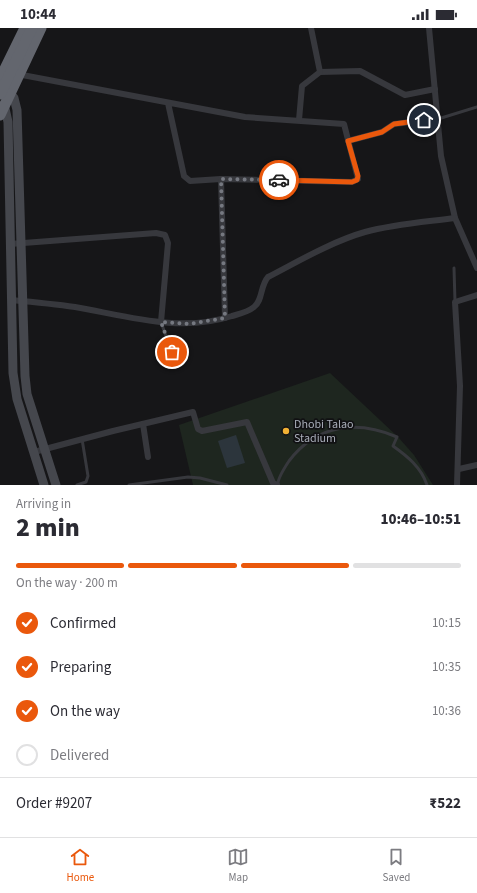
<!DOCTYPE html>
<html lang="en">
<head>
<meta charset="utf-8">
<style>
  body { margin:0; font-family:"Source Sans 3",sans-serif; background:#f2f2f3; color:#2b2b33; height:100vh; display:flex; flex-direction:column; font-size:15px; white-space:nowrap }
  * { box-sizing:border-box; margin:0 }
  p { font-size:13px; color:#7c7c81 }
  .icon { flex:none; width:22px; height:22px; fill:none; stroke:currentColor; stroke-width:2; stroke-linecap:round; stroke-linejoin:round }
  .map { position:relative; height:457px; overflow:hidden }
  .details { display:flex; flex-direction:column; background:#fff; flex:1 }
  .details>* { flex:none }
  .pin { position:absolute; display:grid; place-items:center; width:34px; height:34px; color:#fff; margin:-17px; border:2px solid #fff; border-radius:50%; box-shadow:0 1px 4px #0007 }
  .courier { position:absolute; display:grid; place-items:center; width:40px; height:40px; margin:-20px; border:3px solid #ea580c; border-radius:50%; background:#fff; color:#222; box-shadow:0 1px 5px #0007 }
  .summary em { font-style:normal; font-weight:800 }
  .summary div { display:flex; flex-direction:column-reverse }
  .summary { display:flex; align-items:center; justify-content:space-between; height:68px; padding:0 16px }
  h1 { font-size:26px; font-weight:800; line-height:30px }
  .bar { display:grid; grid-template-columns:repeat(4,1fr); gap:6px 4px; align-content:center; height:48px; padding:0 16px }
  .bar i { height:5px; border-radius:3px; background:#e1e1e2 }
  .bar .active { background:#ea580c }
  .bar p { grid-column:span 4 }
  .line { display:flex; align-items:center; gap:10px; padding:0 16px; border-top:1px solid #e1e1e2 }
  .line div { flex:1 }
  ol { padding:0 16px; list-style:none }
  li { display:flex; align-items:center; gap:12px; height:44px }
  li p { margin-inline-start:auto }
  li .icon { padding:4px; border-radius:50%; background:#ea580c; color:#fff; stroke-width:4 }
  li:last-child { color:#7c7c81 }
  li i { width:22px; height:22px; border:2px solid #e1e1e2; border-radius:50% }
  .status { display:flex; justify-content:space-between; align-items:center; height:28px; padding:0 20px; background:#fff; direction:ltr }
  .status svg { height:11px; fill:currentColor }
  .tabs { display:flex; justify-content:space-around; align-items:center; height:56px; border-top:1px solid #e1e1e2; background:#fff; font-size:11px; color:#7c7c81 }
  .tabs a { display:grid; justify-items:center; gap:2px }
  .tabs .active { color:#ea580c }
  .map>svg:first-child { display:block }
  .green { fill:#1e261f }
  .water { fill:#2c353c }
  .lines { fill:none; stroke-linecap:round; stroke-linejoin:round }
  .lane { stroke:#37383d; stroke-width:3 }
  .street { stroke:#37383d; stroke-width:6 }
  .secondary { stroke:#45474d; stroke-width:9 }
  .highway { stroke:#63666e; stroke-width:11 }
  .highway-bridge { stroke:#63666e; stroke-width:11 }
  .done { stroke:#757880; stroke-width:4; stroke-dasharray:0 7.2 }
  .route { stroke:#ea580c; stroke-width:5 }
  .poi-dot { fill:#f2b134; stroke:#111113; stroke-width:1.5 }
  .labels { text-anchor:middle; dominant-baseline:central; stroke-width:3.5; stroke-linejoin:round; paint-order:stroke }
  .poi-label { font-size:12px; fill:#a8adb8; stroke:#111113; text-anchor:start }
</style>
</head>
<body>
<div class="status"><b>10:44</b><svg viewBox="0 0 49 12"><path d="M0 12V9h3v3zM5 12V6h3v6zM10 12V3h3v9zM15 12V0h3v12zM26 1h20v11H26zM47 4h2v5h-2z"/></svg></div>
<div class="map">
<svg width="477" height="457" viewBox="0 0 477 457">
  <rect width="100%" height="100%" fill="#161618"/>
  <polygon class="green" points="330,345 398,409 414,427 433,457 193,457 179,397"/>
  <polygon class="water" points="236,407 245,435 227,440 218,413"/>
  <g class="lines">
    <g class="lane">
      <polyline points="438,91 477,79"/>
      <polyline points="454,240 455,274"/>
      <polyline points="161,294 176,336"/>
      <polyline points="77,457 86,454 88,448 82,411"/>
      <polyline points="129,457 188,449 200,450 227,457"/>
      <path d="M278,457C277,451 285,439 289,433C317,396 357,392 397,409L393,418C407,428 421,439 427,457"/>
    </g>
    <g class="street">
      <polyline points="429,0 441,128 455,190 477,240"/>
      <polyline points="320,44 360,43 405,67 435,61"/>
      <polyline points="17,46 245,89 344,96 358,151 352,154 221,151 190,153 184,148 168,75"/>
      <polyline points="299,92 302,58 320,44 311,0"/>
      <polyline points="348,113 382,104 394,96 438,91"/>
      <polyline points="221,151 225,290"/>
      <polyline points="10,216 156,205 165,207 168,215 161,294"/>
      <path d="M11,272C33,274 54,276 75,279C127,288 180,305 232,288C239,286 248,284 254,279C263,272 260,258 268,249C297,234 333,213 365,204C394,196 425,194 455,190"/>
      <polyline points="143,396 148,429"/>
      <polyline points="34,424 113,403 193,384 198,401 202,403 247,394 273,455 277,457"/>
      <polyline points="459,441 477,437"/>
      <polyline points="457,457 460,358 455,274 477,267"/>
    </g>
    <g class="secondary">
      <polyline points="7,61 14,70 17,82 25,348 27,366 56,457"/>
      <polyline points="4,76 8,94 13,345 17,371 44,457"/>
    </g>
    <g class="highway">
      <polyline points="0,51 25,0"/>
      <polyline points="0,87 41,0"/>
    </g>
    <polyline class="highway-bridge" points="0,66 32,0"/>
  </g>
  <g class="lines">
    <polyline class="done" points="172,324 161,294 189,296 225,290 221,151 279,152"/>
    <polyline class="route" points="279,152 352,154 357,152 358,148 348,113 382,104 394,96 424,92"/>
  </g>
  <circle class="poi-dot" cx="286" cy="403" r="4"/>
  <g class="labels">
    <g class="poi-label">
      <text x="294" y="396">Dhobi Talao<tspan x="294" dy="14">Stadium</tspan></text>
    </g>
  </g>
</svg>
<div class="pin" style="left:172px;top:324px;background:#ea580c"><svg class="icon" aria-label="bag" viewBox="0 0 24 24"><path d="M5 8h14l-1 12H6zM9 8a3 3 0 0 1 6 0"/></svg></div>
<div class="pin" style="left:424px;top:92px;background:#1f2937"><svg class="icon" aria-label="home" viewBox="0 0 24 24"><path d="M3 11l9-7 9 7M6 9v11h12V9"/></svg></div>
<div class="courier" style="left:279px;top:152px"><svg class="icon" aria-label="car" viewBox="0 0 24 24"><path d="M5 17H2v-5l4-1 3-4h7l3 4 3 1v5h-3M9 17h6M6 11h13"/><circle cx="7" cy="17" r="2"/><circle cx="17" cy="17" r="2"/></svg></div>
</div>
<section class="details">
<div class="summary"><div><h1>2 min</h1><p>Arriving in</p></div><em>10:46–10:51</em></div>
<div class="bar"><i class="active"></i><i class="active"></i><i class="active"></i><i></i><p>On the way · 200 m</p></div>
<ol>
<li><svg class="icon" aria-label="check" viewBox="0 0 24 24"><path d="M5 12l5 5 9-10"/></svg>Confirmed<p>10:15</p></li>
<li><svg class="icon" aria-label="check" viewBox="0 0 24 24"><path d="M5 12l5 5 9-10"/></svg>Preparing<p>10:35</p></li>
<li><svg class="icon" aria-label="check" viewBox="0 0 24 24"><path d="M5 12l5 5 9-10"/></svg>On the way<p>10:36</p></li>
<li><i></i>Delivered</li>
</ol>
<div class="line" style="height:52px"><div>Order #9207</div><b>₹522</b></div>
</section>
<nav class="tabs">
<a class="active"><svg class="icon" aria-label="home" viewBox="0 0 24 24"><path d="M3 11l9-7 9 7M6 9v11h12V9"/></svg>Home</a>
<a><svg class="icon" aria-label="map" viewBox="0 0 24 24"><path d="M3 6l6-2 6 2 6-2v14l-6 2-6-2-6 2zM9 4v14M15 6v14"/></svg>Map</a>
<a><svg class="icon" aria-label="saved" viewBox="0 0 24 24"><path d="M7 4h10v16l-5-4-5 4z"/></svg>Saved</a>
</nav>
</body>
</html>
